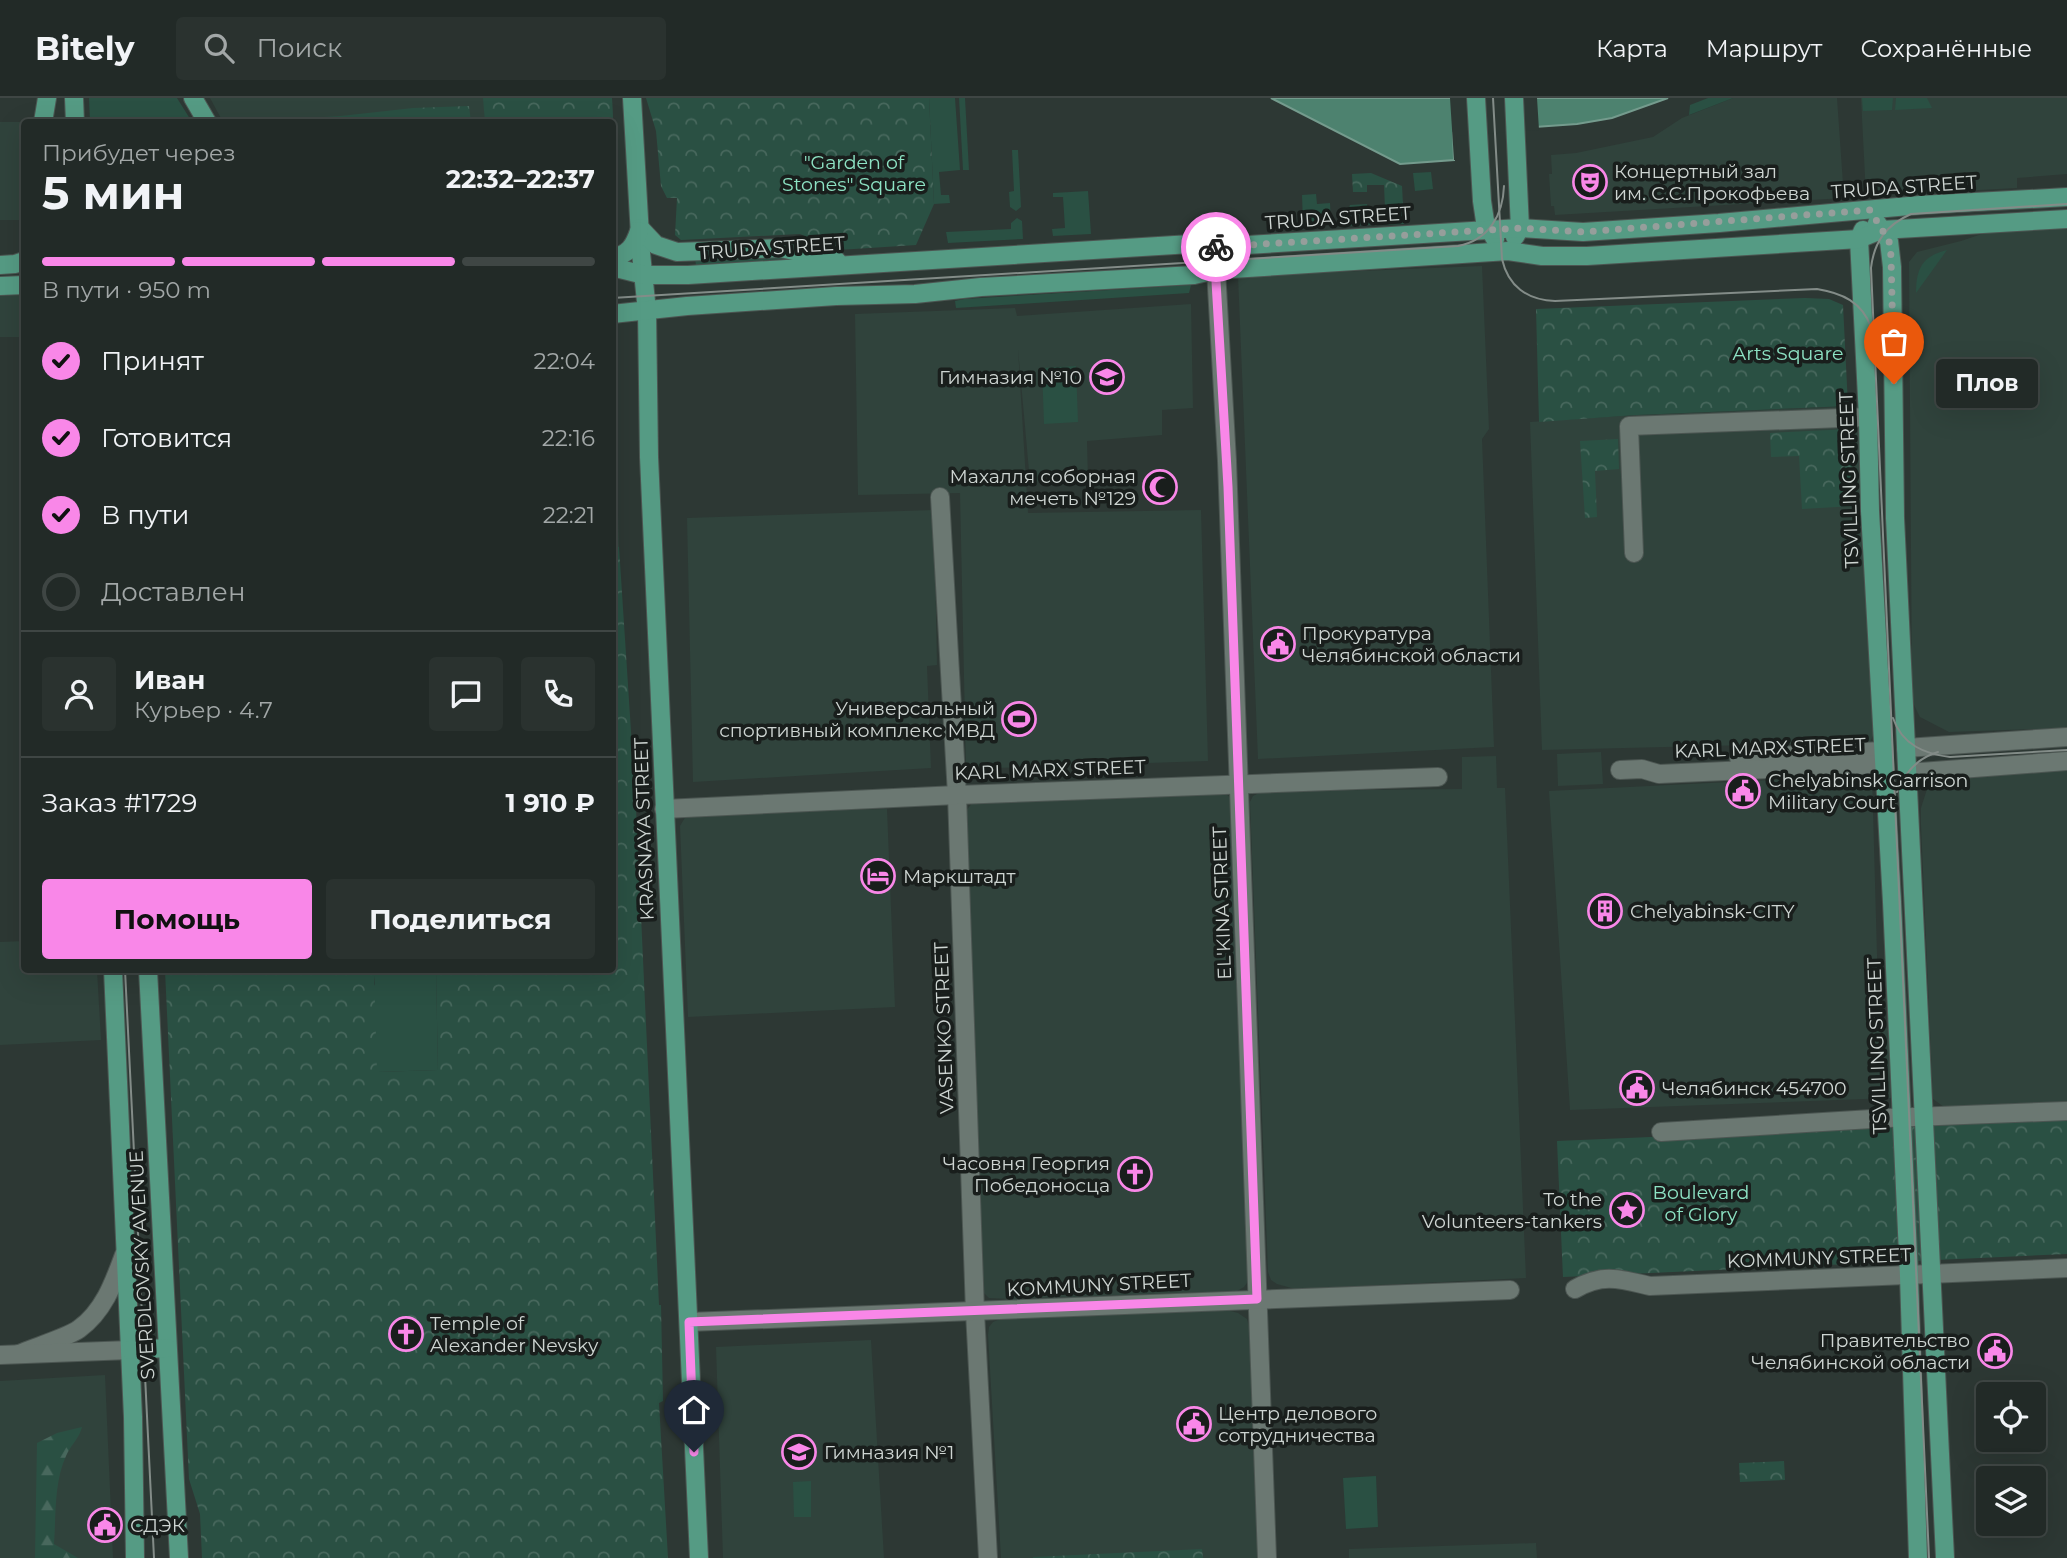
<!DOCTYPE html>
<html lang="ru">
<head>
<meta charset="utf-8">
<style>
  body { margin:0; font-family:Montserrat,sans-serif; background:#2a322f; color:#f1f3f6; height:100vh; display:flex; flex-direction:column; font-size:26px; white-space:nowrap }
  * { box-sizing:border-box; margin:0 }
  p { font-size:23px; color:#a2a7a7 }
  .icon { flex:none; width:38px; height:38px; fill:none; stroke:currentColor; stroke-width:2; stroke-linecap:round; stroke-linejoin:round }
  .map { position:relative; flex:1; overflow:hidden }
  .details { position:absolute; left:21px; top:21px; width:595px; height:854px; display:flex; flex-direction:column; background:#222a27; border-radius:7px; box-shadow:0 7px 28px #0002,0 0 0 2px #3f4644 }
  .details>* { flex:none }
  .buttons { position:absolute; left:1976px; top:1284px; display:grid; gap:14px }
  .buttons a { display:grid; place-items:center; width:70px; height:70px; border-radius:7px; background:#222a27; box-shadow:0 7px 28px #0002,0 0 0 2px #3f4644; font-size:35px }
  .pin { position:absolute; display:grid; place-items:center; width:60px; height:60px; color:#fff; margin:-72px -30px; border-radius:50% 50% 50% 0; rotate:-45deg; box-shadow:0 0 7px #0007 }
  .pin .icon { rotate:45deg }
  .courier { position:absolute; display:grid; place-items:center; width:70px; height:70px; margin:-35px; border:5px solid #f987e8; border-radius:50%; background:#fff; color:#222; box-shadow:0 2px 9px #0007 }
  .bubble { position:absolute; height:49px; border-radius:7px; background:#222a27; box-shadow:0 7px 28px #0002,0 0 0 2px #3f4644; font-size:23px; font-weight:700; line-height:49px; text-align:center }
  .head em { font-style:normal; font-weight:700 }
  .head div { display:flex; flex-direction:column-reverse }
  .head { display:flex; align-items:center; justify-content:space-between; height:119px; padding:0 21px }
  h1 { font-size:46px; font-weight:700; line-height:52px }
  .bar { display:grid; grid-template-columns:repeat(4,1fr); gap:10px 7px; align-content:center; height:84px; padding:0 21px }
  .bar i { height:9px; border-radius:5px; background:#3f4644 }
  .bar .on { background:#f987e8 }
  .bar p { grid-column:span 4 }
  .line { display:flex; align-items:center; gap:18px; padding:0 21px; border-top:2px solid #3f4644 }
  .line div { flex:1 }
  .round { display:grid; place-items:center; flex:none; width:74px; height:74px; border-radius:7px; background:#2a322f }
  ol { padding:0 21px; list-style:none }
  li { display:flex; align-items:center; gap:21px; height:77px }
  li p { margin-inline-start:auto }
  li .icon { padding:7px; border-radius:50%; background:#f987e8; color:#111; stroke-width:4 }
  li:last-child { color:#a2a7a7 }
  li i { width:38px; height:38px; border:4px solid #3f4644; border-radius:50% }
  .action { display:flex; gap:14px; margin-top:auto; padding:14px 21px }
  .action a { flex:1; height:80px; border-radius:7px; background:#f987e8; color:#111; font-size:28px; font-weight:700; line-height:80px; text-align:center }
  .action a+a { background:#2a322f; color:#f1f3f6 }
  header { display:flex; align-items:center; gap:42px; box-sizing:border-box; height:98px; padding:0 35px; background:#222a27; border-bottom:2px solid #3f4644 }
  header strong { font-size:33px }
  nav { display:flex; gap:38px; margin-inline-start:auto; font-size:24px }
  .search { width:490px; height:63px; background:#2a322f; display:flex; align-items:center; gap:18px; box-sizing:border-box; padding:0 24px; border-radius:7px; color:#a2a7a7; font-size:26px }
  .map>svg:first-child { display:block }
  .built { fill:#30433c }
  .green { fill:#2a5043 }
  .forest { fill:url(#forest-firs) }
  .park { fill:url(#park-crowns) }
  .water { fill:#4d826f; stroke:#749b8d; stroke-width:2 }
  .pier { fill:#2d3834 }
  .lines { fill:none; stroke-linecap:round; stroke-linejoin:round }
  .minor-casing { stroke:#4c5652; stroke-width:20 }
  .major-casing { stroke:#4c5652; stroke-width:20 }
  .minor { stroke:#6b7872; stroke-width:18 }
  .major { stroke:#559b84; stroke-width:18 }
  .tram { stroke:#838c88; stroke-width:2 }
  .done { stroke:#969e9b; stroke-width:7; stroke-dasharray:0 12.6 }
  .route { stroke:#f987e8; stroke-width:9 }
  .labels { text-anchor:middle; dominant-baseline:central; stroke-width:7; stroke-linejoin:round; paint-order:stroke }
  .park-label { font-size:19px; fill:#8de3c4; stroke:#191e1c }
  .poi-label { font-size:19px; fill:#ced5d2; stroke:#191e1c; text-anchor:start }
  .street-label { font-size:19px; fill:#ced5d2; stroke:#191e1c }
</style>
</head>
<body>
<header>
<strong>Bitely</strong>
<div class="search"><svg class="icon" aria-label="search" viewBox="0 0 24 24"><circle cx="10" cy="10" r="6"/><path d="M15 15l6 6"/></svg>Поиск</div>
<nav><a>Карта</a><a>Маршрут</a><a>Сохранённые</a></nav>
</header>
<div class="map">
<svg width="2067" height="1460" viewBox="0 0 2067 1460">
  <defs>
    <pattern id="forest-firs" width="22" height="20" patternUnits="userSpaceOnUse" patternTransform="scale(1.75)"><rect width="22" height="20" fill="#2a5043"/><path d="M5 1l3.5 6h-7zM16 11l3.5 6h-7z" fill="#48685d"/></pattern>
    <pattern id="park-crowns" width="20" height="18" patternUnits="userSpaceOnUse" patternTransform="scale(1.75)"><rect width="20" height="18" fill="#2a5043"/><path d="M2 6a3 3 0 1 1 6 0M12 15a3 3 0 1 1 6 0" fill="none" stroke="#48685d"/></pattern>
  </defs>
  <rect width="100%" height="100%" fill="#2d3834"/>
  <g class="built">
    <polygon points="210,0 612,0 618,124 616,137 613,142 612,24 223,24"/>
    <polygon points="1733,0 1837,0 1844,100 1555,117 1554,108 1551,108 1549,76 1552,76 1551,57 1576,55 1653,39 1682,20"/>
    <polygon points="1861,0 2067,0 2067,76 2017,80 2017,90 1866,98"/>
    <polygon points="0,24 20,24 24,122 0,122"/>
    <polygon points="2067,127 2067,630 1949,634 1920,619 1914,607 1912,594 1909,164 1917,154 1961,143 1994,132"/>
    <polygon points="1482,168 1489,331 1482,341 1494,649 1258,661 1238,178"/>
    <polygon points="24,197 24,239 0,239 0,198"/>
    <polygon points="1191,206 1193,310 1162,312 1162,337 1087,343 1088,381 1030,384 1018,251 1028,415 1201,412 1208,663 966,671 960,395 858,397 855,216 1015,210 1017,218"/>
    <polygon points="613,241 619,449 612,449"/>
    <polygon points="1861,308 1876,631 1870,644 1542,652 1530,324 1636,317"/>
    <polygon points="934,412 937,567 927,568 931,670 693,684 687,420"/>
    <polygon points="1601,654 1603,686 1558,688 1557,656"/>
    <polygon points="1496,658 1497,690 1505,690 1526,1180 1295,1191 1277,1186 1271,1182 1268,1174 1250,704 1253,698 1263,693 1462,691 1462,659"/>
    <polygon points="2067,669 2067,1004 1944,1009 1933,1001 1921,727 1921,710 1928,688 1946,676"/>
    <polygon points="1872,677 1879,928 1889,931 1891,1000 1570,1012 1549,693"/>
    <polygon points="1222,693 1231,700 1249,1182 1244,1189 1237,1193 1009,1201 989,1200 984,1195 982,1186 965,714 973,704"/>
    <polygon points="887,711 895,909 688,919 680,728 686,718 693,715"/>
    <polygon points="24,843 24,872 97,872 101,942 0,947 0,844"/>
    <polygon points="1227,1212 1238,1215 1247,1221 1250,1232 1259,1460 1001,1460 988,1237 989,1229 993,1224 1000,1221"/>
    <polygon points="871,1242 884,1460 723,1460 716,1249"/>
    <polygon points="105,1277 113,1460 0,1460 0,1283"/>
    <polygon points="1536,1445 1537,1460 1349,1460 1349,1451"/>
  </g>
  <g class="green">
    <polygon points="89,0 177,0 192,24 90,24"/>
    <polygon points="929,0 955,0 960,72 939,74 941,97 949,97 950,105 934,106"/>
    <polygon points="959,0 965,0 969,72 963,72"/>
    <polygon points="1708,0 1733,0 1689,17 1690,7"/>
    <polygon points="1862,0 1893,0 1892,12 1863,13"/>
    <polygon points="1896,0 1927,0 1932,10 1895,12"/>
    <polygon points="1012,52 1018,52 1021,109 1016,113 1010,109 1009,94 1014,93"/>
    <polygon points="1431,74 1433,91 1415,93 1413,75"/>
    <polygon points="1088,93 1091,136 1053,138 1052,131 1065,130 1063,99 1053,99 1053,95"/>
    <polygon points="1316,96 1317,106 1330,105 1331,125 1303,126 1302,97"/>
    <polygon points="1017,120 1022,123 1023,141 948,145 946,134 1011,131 1011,125"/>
    <path d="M1947,152L1916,195C1916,171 1922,158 1947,152Z"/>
    <polygon points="773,157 786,161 696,167 695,161"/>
    <polygon points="1191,187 1189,195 956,210 955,203 964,201"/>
    <polygon points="1076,268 1078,324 1044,326 1042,270"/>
    <polygon points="347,872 436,872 438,972 379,974 452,990 381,989 349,941 376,940 376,936 349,937 375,886 374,878 347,879"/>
    <polygon points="1376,1378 1378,1429 1346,1431 1343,1380"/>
    <polygon points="811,1383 811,1419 794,1419 793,1384"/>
  </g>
  <path class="forest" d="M82,1329C79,1341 70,1348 66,1358C54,1384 56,1418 54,1446L78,1460H35L37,1345L57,1335Z"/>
  <g class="park">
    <polygon points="483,0 612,0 618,124 613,142 612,24 485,24"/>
    <polygon points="646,0 929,0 934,106 916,147 838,152 800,136 681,142 675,137 677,100 667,100 661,88 656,33"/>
    <polygon points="469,8 471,24 242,24 341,18 413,10"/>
    <polygon points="1371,75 1402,88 1404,126 1341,128 1342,110 1349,110 1350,107 1367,106 1368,111 1385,110 1384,87 1367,87 1367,94 1353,94 1352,76"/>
    <polygon points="1805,200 1829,201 1843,207 1848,308 1636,317 1539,324 1536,211"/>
    <polygon points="1850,331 1854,408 1802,411 1799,358 1771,359 1770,335"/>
    <polygon points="1618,341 1619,371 1595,373 1597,419 1585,420 1580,343"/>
    <polygon points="613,449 619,449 636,710 659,1207 661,1207 663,1303 659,1305 668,1460 202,1460 200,1416 189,1381 165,872 374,872 377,974 438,972 436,872 612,872"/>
    <polygon points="2067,1021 2067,1156 1563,1179 1557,1043"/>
    <polygon points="1784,1363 1785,1382 1740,1384 1739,1365"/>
    <polygon points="1202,1451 1203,1460 1033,1460 1033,1459"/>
  </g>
  <polygon class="water" points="1271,0 1668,0 1612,20 1577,26 1453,35 1454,62 1400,66"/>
  <polygon class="pier" points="1450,0 1537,0 1539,32 1456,38 1457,62 1454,62"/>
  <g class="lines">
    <g class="minor-casing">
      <g id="minor">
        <polyline points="1216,172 1227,363 1267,1460"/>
        <polyline points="940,399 957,697 975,1214 988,1460"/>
        <polyline points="1634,455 1629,328 1868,319"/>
        <polyline points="1906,650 2067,639"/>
        <polyline points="1739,660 1882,653"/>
        <polyline points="1620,672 1642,671 1659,676 1883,666"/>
        <polyline points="1907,675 2067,663"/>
        <polyline points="664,711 957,697 1438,679"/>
        <polyline points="1661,1034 1888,1020 2067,1013"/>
        <path d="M1575,1191C1603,1175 1620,1181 1650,1188L2067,1170"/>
        <polyline points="689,1224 1510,1192"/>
        <path d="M19,1256C35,1249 66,1240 79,1231C104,1213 114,1184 124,1157"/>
        <polyline points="0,1257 130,1252"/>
      </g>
    </g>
    <g class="major-casing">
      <g id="major">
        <polyline points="74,0 75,24"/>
        <polyline points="193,0 207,24"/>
        <polyline points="632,0 641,155 647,213 649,359 699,1460"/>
        <polyline points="1476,0 1482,103 1485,123 1495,141"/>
        <polyline points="1514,0 1520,130 1515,139"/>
        <polyline points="43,24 47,0"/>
        <polyline points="1877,125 1889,143 1892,169 1895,420 1945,1460"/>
        <polyline points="640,130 656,147 677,154 781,150 837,163"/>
        <polyline points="1863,132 1859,141 1868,319 1870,413 1892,804 1909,1178 1918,1460"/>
        <path d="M612,160C629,156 634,148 639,133"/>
        <polyline points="0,167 15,166 24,163"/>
        <polyline points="612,169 644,177 688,177 1191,146 1214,149 1520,130 1583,134 1719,125 1920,107 2067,99"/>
        <polyline points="0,188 24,187"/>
        <polyline points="612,216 687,208 836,198 915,196 981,189 1194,177 1216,172 1508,153 1542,158 1587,158 1859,141 1881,132 2067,121"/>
        <polyline points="113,872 133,1319 135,1460"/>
        <polyline points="148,872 179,1460"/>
        <polyline points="130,1252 167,1250"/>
      </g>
    </g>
    <use href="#minor" class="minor"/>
    <use href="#major" class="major"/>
    <g class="tram">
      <path d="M1493,0L1502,161C1508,188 1527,202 1555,203L1817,191C1842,195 1862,204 1871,229"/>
      <path d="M612,200L1458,148C1489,142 1503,117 1504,88"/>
      <path d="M1893,620C1902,647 1925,656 1950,659L2067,652"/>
      <path d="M1897,694C1905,674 1917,660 1938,654"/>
      <polyline points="125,872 154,1460"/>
      <path d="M1929,1460L1871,170C1874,144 1886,127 1911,116L2067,106"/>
    </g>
  </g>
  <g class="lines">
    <polyline class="done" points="1216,149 1520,130 1583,134 1870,112 1889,143 1891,158 1894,286"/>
    <polyline class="route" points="694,1354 689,1224 1257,1201 1228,389 1214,149 1216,149"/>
  </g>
  <defs>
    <g id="theatre-ring" transform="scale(1.75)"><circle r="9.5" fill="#191e1c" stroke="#f987e8" stroke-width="1.5"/><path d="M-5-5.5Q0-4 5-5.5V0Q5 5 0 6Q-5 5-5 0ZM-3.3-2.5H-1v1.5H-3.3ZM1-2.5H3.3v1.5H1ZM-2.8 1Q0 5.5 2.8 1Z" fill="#f987e8"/></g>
    <g id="school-ring" transform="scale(1.75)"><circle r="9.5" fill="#191e1c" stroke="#f987e8" stroke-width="1.5"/><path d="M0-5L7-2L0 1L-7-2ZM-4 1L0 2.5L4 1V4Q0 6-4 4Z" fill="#f987e8"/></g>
    <g id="mosque-ring" transform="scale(1.75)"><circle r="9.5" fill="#191e1c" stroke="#f987e8" stroke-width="1.5"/><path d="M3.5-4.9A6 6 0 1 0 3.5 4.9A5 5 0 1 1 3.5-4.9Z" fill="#f987e8"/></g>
    <g id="civic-ring" transform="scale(1.75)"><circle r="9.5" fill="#191e1c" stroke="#f987e8" stroke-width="1.5"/><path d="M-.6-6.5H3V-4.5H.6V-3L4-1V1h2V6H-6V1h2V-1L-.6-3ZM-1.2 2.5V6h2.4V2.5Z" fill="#f987e8"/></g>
    <g id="stadium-ring" transform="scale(1.75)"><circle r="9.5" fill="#191e1c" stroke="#f987e8" stroke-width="1.5"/><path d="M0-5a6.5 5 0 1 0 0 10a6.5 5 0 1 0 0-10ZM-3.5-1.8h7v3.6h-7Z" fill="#f987e8"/></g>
    <g id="hotel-ring" transform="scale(1.75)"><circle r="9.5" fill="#191e1c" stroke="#f987e8" stroke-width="1.5"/><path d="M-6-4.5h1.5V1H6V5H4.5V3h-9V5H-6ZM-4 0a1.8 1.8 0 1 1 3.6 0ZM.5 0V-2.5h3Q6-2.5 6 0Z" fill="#f987e8"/></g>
    <g id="building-ring" transform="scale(1.75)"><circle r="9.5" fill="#191e1c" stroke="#f987e8" stroke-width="1.5"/><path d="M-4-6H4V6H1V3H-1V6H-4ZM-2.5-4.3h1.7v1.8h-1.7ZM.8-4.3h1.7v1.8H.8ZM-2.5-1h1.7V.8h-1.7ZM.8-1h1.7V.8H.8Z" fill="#f987e8"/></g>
    <g id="church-ring" transform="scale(1.75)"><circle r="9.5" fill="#191e1c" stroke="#f987e8" stroke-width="1.5"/><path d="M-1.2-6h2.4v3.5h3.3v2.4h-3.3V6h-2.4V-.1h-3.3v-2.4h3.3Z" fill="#f987e8"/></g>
    <g id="sight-ring" transform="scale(1.75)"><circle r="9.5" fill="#191e1c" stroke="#f987e8" stroke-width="1.5"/><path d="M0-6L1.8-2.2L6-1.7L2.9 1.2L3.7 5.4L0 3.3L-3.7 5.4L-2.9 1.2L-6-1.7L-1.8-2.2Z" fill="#f987e8"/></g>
  </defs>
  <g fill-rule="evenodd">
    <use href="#theatre-ring" x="1590" y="84"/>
    <use href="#school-ring" x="1107" y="279"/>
    <use href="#mosque-ring" x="1160" y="389"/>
    <use href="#civic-ring" x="1278" y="546"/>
    <use href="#stadium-ring" x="1019" y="621"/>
    <use href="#civic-ring" x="1743" y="693"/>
    <use href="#hotel-ring" x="878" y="778"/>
    <use href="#building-ring" x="1605" y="813"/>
    <use href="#civic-ring" x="1637" y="990"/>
    <use href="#church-ring" x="1135" y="1076"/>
    <use href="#sight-ring" x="1627" y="1112"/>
    <use href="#church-ring" x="406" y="1236"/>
    <use href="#civic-ring" x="1995" y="1253"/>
    <use href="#civic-ring" x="1194" y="1326"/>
    <use href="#school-ring" x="799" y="1354"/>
    <use href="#civic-ring" x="105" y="1427"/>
  </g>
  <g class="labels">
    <g class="park-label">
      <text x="854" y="64">"Garden of<tspan x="854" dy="22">Stones" Square</tspan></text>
      <text x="1788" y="255">Arts Square</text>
      <text x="1701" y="1094">Boulevard<tspan x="1701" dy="22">of Glory</tspan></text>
    </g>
    <g class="poi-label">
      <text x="1614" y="73">Концертный зал<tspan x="1614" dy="22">им. С.С.Прокофьева</tspan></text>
      <text x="1082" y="279" text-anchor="end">Гимназия №10</text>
      <text x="1136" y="378" text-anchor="end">Махалля соборная<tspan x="1136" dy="22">мечеть №129</tspan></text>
      <text x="1302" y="535">Прокуратура<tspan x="1302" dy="22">Челябинской области</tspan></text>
      <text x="995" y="610" text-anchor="end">Универсальный<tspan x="995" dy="22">спортивный комплекс МВД</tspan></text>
      <text x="1768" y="682">Chelyabinsk Garrison<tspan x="1768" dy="22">Military Court</tspan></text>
      <text x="903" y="778">Маркштадт</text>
      <text x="1630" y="813">Chelyabinsk-CITY</text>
      <text x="1662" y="990">Челябинск 454700</text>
      <text x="1110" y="1065" text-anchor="end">Часовня Георгия<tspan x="1110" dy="22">Победоносца</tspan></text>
      <text x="1602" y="1101" text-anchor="end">To the<tspan x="1602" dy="22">Volunteers-tankers</tspan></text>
      <text x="430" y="1225">Temple of<tspan x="430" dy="22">Alexander Nevsky</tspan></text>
      <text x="1970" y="1242" text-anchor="end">Правительство<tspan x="1970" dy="22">Челябинской области</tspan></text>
      <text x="1218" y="1315">Центр делового<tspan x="1218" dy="22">сотрудничества</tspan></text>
      <text x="824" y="1354">Гимназия №1</text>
      <text x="130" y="1427">СДЭК</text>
    </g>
    <g class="street-label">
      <text transform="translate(1904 89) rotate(-4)">TRUDA STREET</text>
      <text transform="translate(1338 120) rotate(-4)">TRUDA STREET</text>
      <text transform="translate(772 150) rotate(-4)">TRUDA STREET</text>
      <text transform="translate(1849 382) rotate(-92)">TSVILLING STREET</text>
      <text transform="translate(1770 650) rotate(-2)">KARL MARX STREET</text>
      <text transform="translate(1050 672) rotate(-2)">KARL MARX STREET</text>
      <text transform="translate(644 731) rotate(-92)">KRASNAYA STREET</text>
      <text transform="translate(1222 805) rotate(-92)">EL'KINA STREET</text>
      <text transform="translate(944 930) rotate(-92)">VASENKO STREET</text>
      <text transform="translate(1877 948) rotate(-92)">TSVILLING STREET</text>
      <text transform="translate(1819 1160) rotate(-2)">KOMMUNY STREET</text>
      <text transform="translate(142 1167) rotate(-93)">SVERDLOVSKY AVENUE</text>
      <text transform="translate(1099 1187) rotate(-3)">KOMMUNY STREET</text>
    </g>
  </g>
</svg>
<div class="buttons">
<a><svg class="icon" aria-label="locate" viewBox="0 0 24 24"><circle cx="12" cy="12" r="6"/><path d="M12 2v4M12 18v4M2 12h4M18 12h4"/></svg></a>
<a><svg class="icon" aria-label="layers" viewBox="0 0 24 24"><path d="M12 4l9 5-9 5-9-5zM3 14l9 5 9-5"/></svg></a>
</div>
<div class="pin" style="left:1894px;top:286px;background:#ea580c"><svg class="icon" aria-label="bag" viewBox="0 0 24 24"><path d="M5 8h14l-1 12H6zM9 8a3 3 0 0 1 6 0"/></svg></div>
<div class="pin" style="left:694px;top:1354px;background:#1f2937"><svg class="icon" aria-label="home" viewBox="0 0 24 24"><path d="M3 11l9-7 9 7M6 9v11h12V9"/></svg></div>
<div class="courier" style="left:1216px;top:149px"><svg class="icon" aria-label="bike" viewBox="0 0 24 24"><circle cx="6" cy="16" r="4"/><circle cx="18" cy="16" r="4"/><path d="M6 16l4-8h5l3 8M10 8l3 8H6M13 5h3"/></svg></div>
<div class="bubble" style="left:1936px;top:261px;width:102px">Плов</div>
<section class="details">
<div class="head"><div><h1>5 мин</h1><p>Прибудет через</p></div><em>22:32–22:37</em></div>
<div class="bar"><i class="on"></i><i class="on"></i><i class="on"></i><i></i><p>В пути · 950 m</p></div>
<ol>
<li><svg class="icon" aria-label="check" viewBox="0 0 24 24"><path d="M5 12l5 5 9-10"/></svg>Принят<p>22:04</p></li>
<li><svg class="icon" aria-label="check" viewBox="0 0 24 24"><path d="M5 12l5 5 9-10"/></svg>Готовится<p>22:16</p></li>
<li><svg class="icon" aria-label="check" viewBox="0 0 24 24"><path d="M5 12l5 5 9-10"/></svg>В пути<p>22:21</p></li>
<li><i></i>Доставлен</li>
</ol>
<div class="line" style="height:126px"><a class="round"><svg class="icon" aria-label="person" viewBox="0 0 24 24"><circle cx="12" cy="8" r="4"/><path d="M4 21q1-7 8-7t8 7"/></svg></a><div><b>Иван</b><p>Курьер · 4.7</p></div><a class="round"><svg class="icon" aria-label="chat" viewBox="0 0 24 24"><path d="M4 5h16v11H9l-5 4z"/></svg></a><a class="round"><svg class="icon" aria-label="phone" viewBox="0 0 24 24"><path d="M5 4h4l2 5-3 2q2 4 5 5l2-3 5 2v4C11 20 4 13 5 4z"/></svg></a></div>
<div class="line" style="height:91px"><div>Заказ #1729</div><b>1 910 ₽</b></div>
<div class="action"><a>Помощь</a><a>Поделиться</a></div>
</section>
</div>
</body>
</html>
